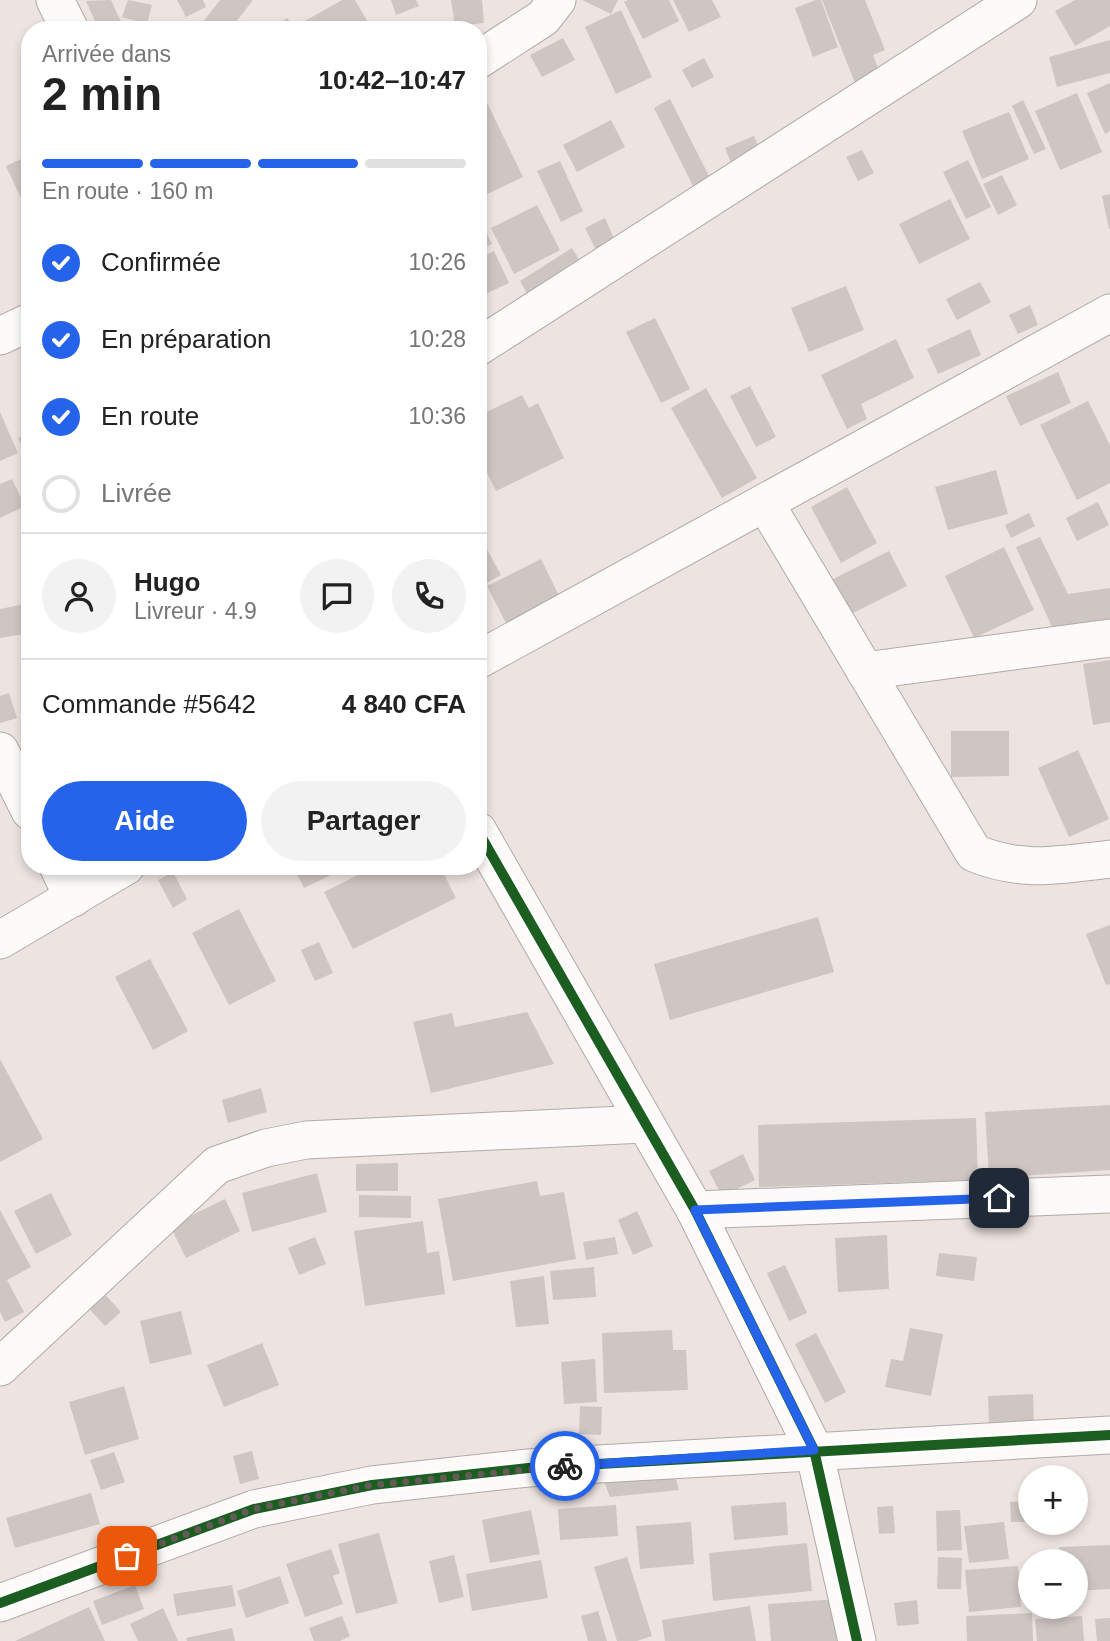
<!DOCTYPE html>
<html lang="fr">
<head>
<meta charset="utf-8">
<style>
  body { margin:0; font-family:Helvetica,sans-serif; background:#f2f2f2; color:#222; height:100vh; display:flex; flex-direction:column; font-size:26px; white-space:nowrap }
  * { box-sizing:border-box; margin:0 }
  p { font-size:23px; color:#767676 }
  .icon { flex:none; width:38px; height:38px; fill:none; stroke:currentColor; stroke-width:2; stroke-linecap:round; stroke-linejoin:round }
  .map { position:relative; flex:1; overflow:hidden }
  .panel { position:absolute; left:21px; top:21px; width:466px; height:854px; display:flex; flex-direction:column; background:#fff; border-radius:28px; box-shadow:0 4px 10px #0003 }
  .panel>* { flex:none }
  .buttons { position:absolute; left:1018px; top:1465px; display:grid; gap:14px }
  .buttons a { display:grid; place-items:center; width:70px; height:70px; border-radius:50%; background:#fff; box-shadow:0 4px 10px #0003; font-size:35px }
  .pin { position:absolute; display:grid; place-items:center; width:60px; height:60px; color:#fff; margin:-30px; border-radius:14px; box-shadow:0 4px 10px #0006 }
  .courier { position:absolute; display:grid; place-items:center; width:70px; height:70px; margin:-35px; border:5px solid #2563eb; border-radius:50%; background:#fff; color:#222; box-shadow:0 2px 9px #0007 }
  .head em { font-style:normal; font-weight:800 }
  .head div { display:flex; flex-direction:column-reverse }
  .head { display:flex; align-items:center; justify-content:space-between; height:119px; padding:0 21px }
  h1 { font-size:46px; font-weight:800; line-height:52px }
  .bar { display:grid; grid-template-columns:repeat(4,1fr); gap:10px 7px; align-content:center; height:84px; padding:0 21px }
  .bar i { height:9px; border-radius:5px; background:#e0e0e0 }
  .bar .selected { background:#2563eb }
  .bar p { grid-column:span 4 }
  .line { display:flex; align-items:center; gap:18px; padding:0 21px; border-top:2px solid #e0e0e0 }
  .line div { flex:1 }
  .round { display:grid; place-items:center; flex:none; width:74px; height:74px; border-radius:37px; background:#f2f2f2 }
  ol { padding:0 21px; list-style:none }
  li { display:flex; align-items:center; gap:21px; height:77px }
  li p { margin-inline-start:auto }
  li .icon { padding:7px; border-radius:50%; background:#2563eb; color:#fff; stroke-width:4 }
  li:last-child { color:#767676 }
  li i { width:38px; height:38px; border:4px solid #e0e0e0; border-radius:50% }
  .cta { display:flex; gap:14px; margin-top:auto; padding:14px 21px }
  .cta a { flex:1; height:80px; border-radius:42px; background:#2563eb; color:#fff; font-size:28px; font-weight:800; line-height:80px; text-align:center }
  .cta a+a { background:#f2f2f2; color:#222 }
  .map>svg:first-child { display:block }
  .building { fill:#cec6c3 }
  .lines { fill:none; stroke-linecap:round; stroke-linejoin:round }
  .minor-casing { stroke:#b1aaa7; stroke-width:39 }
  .minor { stroke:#fcfbfa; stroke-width:37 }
  .cycleway-casing { stroke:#fff; stroke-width:15 }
  .cycleway { stroke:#1b5e20; stroke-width:10 }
  .done { stroke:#625b58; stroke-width:7; stroke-dasharray:0 12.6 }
  .route { stroke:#2563eb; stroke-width:9 }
</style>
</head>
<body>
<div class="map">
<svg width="1110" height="1641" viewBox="0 0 1110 1641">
  <rect width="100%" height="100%" fill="#ede4e1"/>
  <g class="building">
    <polygon points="111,0 125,30 99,30 86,1"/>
    <polygon points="128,0 152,5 147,24 122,17"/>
    <polygon points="177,0 203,0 206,7 186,17"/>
    <polygon points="220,0 253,0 230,30 197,30"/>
    <polygon points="342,0 355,0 369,24 358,30 307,30 303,22"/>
    <polygon points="391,0 416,0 419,6 396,15"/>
    <polygon points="451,0 482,0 484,23 455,26"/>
    <polygon points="582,0 618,0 611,14"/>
    <polygon points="628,0 669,0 679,21 643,39 624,2"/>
    <polygon points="673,0 712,0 721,17 689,32"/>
    <polygon points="816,0 821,0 838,47 813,57 795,8"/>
    <polygon points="822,0 865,0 885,50 873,55 882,78 857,88"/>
    <polygon points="1075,0 1110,0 1110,26 1075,46 1055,11"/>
    <polygon points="621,10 652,77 616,94 585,27"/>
    <polygon points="287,18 296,30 271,30"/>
    <polygon points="563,38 575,60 542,77 530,55"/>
    <polygon points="1110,40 1110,73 1057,87 1049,57"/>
    <polygon points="704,58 714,77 692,88 682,70"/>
    <polygon points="1110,83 1110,131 1105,134 1087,93"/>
    <polygon points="478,84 523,177 485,195 478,180"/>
    <polygon points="1077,93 1102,152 1060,170 1035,111"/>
    <polygon points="670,99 712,182 695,190 654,108"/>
    <polygon points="1023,100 1046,149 1034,154 1012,106"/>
    <polygon points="1009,112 1029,159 982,179 962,131"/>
    <polygon points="611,120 625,147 577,172 563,145"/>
    <polygon points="754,136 763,158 734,170 725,148"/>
    <polygon points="862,150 874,173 858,181 846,157"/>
    <polygon points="30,155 30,212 28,213 6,166"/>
    <polygon points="968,160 991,207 966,219 943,172"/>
    <polygon points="560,161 583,211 561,222 537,171"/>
    <polygon points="1002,175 1017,205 998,215 983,184"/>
    <polygon points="1110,194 1110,229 1109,229 1102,196"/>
    <polygon points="950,199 970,239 919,264 899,224"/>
    <polygon points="537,205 560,250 514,274 491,228"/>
    <polygon points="478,215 492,244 478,251"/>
    <polygon points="605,218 615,241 596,250 585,228"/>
    <polygon points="572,248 582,264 529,297 520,281"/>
    <polygon points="494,251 509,283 481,296 478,259"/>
    <polygon points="980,282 991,302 957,320 946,299"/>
    <polygon points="846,286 864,330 809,352 791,308"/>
    <polygon points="1030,305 1038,325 1018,334 1009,315"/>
    <polygon points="655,318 690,389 661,403 626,332"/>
    <polygon points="970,329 981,355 938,374 927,349"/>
    <polygon points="896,339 914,378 861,404 867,419 847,429 821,375"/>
    <polygon points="1058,372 1071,403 1020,426 1006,396"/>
    <polygon points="750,386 776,437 756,447 730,396"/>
    <polygon points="706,388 757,478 722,498 671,408"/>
    <polygon points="522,395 529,408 538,403 564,458 496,491 478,454 478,411 480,415"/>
    <polygon points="1088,401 1110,445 1110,483 1077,500 1040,425"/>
    <polygon points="0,412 18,453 0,461"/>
    <polygon points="30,433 30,464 18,438"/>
    <polygon points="996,470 1008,514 948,530 935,487"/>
    <polygon points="12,479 25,506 0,518 0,484"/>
    <polygon points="847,487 877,543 841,563 811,507"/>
    <polygon points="1098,502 1109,525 1077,541 1066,518"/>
    <polygon points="1029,513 1035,526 1011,538 1005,525"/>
    <polygon points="478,533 501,575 478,588"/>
    <polygon points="1040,537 1068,594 1110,588 1110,619 1052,627 1016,547"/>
    <polygon points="1004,547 1034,610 974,638 945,576"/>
    <polygon points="889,551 907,586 851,614 833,579"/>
    <polygon points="541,559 560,598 507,625 487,586"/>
    <polygon points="30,603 30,633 0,638 0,609"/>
    <polygon points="1110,660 1110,722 1093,725 1083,664"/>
    <polygon points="9,693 17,718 0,723 0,696"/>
    <polygon points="951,731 1009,731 1009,776 951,777"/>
    <polygon points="1078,750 1109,819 1069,837 1038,768"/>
    <polygon points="293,866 331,866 335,873 304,888"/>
    <polygon points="376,866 440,866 456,898 353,949 324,892"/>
    <polygon points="173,872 187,899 173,908 158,880"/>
    <polygon points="239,909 276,981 229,1005 192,933"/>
    <polygon points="818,917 834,972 670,1020 654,964"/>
    <polygon points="1110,925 1110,984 1106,985 1086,934"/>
    <polygon points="319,942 333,973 315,981 301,950"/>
    <polygon points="150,959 188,1031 153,1050 115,977"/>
    <polygon points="527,1012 554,1064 431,1093 413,1022 452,1013 455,1027"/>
    <polygon points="0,1059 43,1139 0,1162"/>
    <polygon points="261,1088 267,1112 228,1123 222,1100"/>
    <polygon points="1110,1105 1110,1170 989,1178 985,1112"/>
    <polygon points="976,1118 978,1180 759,1187 758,1125"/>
    <polygon points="743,1154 755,1180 722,1196 709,1171"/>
    <polygon points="398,1163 398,1191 356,1191 356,1164"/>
    <polygon points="317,1173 327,1212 252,1232 242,1193"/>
    <polygon points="537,1181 540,1196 564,1192 576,1259 453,1281 438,1199"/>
    <polygon points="51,1193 72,1235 36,1254 14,1211"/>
    <polygon points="359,1195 411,1196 411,1218 359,1217"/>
    <polygon points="225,1199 240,1231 186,1258 170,1226"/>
    <polygon points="0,1210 31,1267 7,1280 24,1312 5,1322 0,1312"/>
    <polygon points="637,1211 653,1246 633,1255 618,1220"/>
    <polygon points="423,1221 427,1253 439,1251 445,1294 365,1306 354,1231"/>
    <polygon points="887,1235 889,1289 838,1292 835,1238"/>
    <polygon points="315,1237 326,1264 299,1275 288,1248"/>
    <polygon points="615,1237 618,1254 586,1260 583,1242"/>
    <polygon points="939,1253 977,1257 974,1281 936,1276"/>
    <polygon points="785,1265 807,1313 789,1321 767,1273"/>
    <polygon points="594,1267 596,1297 553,1300 550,1271"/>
    <polygon points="544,1276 549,1324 516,1327 510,1281"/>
    <polygon points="100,1289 121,1312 105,1326 84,1303"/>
    <polygon points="181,1311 192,1354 150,1364 140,1321"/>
    <polygon points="910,1328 943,1334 931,1396 885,1387 891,1359 903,1361"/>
    <polygon points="672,1330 673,1350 686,1350 688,1390 604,1393 602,1333"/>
    <polygon points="816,1333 846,1392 825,1403 795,1344"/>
    <polygon points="262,1343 279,1385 224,1407 207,1365"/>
    <polygon points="595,1359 597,1402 564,1404 561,1362"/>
    <polygon points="124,1386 139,1439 85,1455 69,1402"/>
    <polygon points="1033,1394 1034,1423 989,1425 988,1396"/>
    <polygon points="580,1406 602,1407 601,1435 579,1434"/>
    <polygon points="252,1451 259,1479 240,1484 233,1456"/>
    <polygon points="114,1452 125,1482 101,1490 90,1460"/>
    <polygon points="673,1468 679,1490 610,1497 602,1476"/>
    <polygon points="91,1493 100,1524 15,1548 6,1518"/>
    <polygon points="1031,1501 1031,1522 1011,1522 1010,1502"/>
    <polygon points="786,1502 788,1535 734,1540 731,1506"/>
    <polygon points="616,1505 618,1536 560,1540 558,1509"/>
    <polygon points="893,1506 895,1533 879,1534 877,1507"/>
    <polygon points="531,1510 540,1554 490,1563 482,1520"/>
    <polygon points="960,1510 962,1550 937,1551 936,1511"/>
    <polygon points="691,1522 694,1564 640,1569 636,1526"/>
    <polygon points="1004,1522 1009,1559 969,1563 964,1526"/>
    <polygon points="379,1533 398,1603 356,1614 338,1544"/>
    <polygon points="807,1543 812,1591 713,1601 709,1553"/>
    <polygon points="1110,1545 1110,1589 1076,1591 1076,1561 1060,1561 1059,1547"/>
    <polygon points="331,1549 340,1573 333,1576 343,1604 305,1617 286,1564"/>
    <polygon points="454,1555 464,1597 439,1603 429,1561"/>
    <polygon points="627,1557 652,1636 637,1641 617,1641 594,1567"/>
    <polygon points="938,1557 962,1558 961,1589 937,1589"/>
    <polygon points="541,1560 548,1598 472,1611 466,1574"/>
    <polygon points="1018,1566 1021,1607 969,1612 965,1570"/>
    <polygon points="280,1576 289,1603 246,1618 237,1591"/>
    <polygon points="135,1585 144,1609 102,1625 93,1601"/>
    <polygon points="232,1585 236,1606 177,1616 173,1594"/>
    <polygon points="838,1599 841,1641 771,1641 768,1604"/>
    <polygon points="917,1600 919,1624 897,1626 894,1603"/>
    <polygon points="750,1606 756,1641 665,1641 662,1620"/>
    <polygon points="89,1607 105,1641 15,1641"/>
    <polygon points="163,1608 178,1641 138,1641 130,1624"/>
    <polygon points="598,1611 607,1641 588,1641 581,1616"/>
    <polygon points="1032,1613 1033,1641 967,1641 966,1616"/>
    <polygon points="342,1616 350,1636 340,1641 314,1641 309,1628"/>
    <polygon points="1082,1616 1084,1641 1037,1641 1035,1619"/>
    <polygon points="1110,1618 1110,1641 1097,1641 1095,1619"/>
    <polygon points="232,1628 235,1641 187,1641 186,1638"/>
  </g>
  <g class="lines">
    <g class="minor-casing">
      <g id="minor">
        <polyline points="55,0 70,30"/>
        <polyline points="478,60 543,18 557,0"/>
        <polyline points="0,336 30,322"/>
        <polyline points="478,347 1018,0"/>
        <path d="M765,503L974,853C1023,873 1059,865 1110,859"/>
        <polyline points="478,660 1110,313"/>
        <polyline points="865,671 1110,638"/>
        <polyline points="0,751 30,811"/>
        <polyline points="478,831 695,1210 814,1450 857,1641"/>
        <polyline points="58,866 73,898"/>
        <polyline points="0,940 126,866"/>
        <polyline points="695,1210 1110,1194"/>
        <polyline points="0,1367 217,1165 266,1148 306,1140 644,1124"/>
        <polyline points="0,1603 254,1509 372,1485 528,1468 1110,1435"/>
      </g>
    </g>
    <use href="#minor" class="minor"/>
    <g class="cycleway-casing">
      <g id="cycleway">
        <polyline points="478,831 695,1210 814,1450 857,1641"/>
        <polyline points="0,1603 254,1509 372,1485 528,1468 1110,1435"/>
      </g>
    </g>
    <use href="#cycleway" class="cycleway"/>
  </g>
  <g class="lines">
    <polyline class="done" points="127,1556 254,1509 372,1485 565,1466"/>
    <polyline class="route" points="565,1466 814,1450 695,1210 999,1198"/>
  </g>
</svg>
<div class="buttons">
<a>+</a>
<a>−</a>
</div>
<div class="pin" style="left:127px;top:1556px;background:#ea580c"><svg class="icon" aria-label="bag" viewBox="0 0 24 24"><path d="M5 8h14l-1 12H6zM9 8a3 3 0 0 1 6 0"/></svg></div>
<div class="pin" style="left:999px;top:1198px;background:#1f2937"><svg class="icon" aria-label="home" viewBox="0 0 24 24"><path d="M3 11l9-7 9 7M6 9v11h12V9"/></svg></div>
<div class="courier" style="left:565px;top:1466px"><svg class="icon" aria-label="bike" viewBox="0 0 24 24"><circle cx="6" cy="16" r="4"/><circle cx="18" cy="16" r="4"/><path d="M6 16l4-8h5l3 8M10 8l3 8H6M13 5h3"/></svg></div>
<section class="panel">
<div class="head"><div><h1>2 min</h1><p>Arrivée dans</p></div><em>10:42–10:47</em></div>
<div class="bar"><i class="selected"></i><i class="selected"></i><i class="selected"></i><i></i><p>En route · 160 m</p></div>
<ol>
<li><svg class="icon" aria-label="check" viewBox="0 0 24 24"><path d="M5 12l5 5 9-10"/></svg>Confirmée<p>10:26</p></li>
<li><svg class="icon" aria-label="check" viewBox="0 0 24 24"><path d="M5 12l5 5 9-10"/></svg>En préparation<p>10:28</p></li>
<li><svg class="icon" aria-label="check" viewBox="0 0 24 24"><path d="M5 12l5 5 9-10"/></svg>En route<p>10:36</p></li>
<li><i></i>Livrée</li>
</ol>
<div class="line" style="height:126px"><a class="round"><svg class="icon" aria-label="person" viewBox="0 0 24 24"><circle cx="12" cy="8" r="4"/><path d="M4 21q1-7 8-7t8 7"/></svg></a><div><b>Hugo</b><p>Livreur · 4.9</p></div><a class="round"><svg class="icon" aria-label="chat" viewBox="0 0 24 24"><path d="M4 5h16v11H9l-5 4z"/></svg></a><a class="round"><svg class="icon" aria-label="phone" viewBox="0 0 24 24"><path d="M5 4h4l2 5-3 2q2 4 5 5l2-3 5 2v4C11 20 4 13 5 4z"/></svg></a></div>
<div class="line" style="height:91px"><div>Commande #5642</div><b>4 840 CFA</b></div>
<div class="cta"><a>Aide</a><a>Partager</a></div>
</section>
</div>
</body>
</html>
